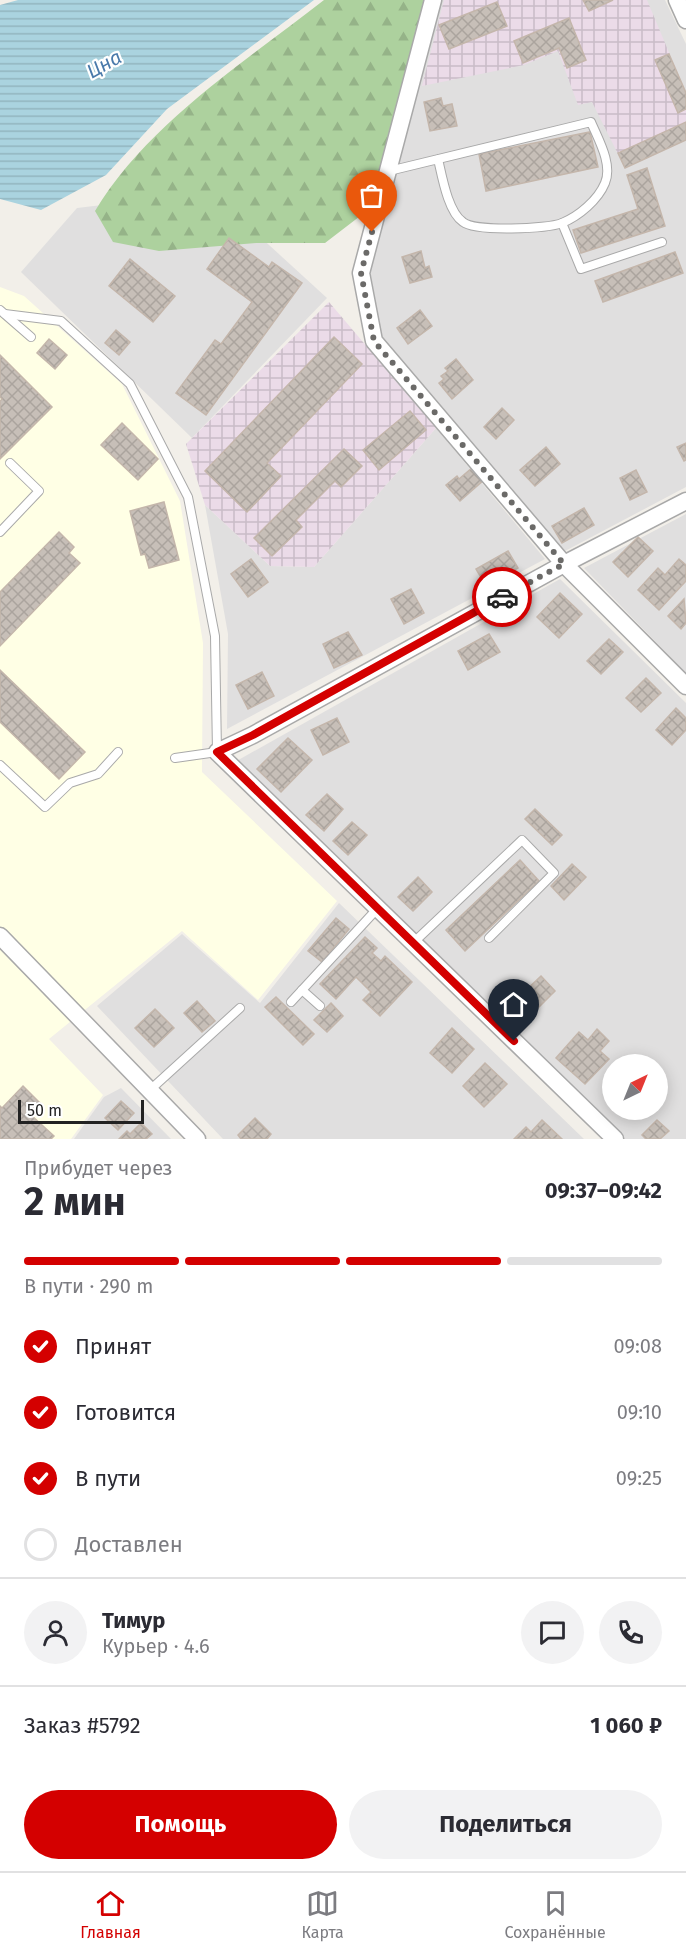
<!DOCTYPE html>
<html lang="ru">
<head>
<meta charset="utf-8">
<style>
  body { margin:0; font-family:"Fira Sans",sans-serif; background:#f2f2f3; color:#2b2b33; height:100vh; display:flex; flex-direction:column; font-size:22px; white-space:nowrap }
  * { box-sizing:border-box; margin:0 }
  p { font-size:20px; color:#7c7c81 }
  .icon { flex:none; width:33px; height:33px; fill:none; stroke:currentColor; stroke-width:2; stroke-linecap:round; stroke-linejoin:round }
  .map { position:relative; height:1139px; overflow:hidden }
  .side { display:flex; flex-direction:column; background:#fff; flex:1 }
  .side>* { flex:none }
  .needle { width:39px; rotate:43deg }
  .fabs { position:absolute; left:602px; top:1054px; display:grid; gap:12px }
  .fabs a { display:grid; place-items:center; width:66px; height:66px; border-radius:50%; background:#fff; box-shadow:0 3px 15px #0003; font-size:30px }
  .scale { position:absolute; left:18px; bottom:15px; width:126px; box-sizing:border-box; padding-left:6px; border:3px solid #222; border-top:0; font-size:16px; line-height:21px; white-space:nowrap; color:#222; -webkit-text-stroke:4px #fff; paint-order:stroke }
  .pin { position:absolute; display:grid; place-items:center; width:51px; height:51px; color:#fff; margin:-62px -26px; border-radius:50% 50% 50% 0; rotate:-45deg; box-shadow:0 0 6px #0007 }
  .pin .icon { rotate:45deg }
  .courier { position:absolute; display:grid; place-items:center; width:60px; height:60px; margin:-30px; border:4px solid #d40000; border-radius:50%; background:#fff; color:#222; box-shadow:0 2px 8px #0007 }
  .head em { font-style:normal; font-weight:700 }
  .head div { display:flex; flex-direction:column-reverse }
  .head { display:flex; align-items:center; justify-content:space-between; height:102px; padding:0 24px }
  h1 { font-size:39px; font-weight:700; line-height:45px }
  .bar { display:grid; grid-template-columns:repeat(4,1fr); gap:9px 6px; align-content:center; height:72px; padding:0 24px }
  .bar i { height:8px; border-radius:4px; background:#e1e1e2 }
  .bar .current { background:#d40000 }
  .bar p { grid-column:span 4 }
  .line { display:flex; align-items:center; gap:15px; padding:0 24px; border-top:2px solid #e1e1e2 }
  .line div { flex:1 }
  .round { display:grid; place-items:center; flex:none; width:63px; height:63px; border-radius:32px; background:#f2f2f3 }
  ol { padding:0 24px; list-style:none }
  li { display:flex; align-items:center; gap:18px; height:66px }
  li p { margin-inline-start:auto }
  li .icon { padding:6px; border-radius:50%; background:#d40000; color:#fff; stroke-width:4 }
  li:last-child { color:#7c7c81 }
  li i { width:33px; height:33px; border:3px solid #e1e1e2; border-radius:50% }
  .button { display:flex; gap:12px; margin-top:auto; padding:12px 24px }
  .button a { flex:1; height:69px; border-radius:36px; background:#d40000; color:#fff; font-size:24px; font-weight:700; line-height:69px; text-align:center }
  .button a+a { background:#f2f2f3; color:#2b2b33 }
  .dock { display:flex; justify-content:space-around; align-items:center; height:84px; border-top:2px solid #e1e1e2; background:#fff; font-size:16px; color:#7c7c81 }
  .dock a { display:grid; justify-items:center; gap:3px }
  .dock .current { color:#d40000 }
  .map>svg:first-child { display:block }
  .residential { fill:#e0dfdf; fill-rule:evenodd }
  .industrial { fill:url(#industrial-grid) }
  .education { fill:#ffffe5 }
  .forest { fill:url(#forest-firs) }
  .water { fill:url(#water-rules) }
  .building { fill:url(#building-cross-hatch); stroke:#c4b6ab; stroke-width:1.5 }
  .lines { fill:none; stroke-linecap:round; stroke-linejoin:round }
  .lane-casing { stroke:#a9a9a9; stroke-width:10 }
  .street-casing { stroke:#a9a9a9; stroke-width:19 }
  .lane { stroke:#fff; stroke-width:8 }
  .street { stroke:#fff; stroke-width:16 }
  .done { stroke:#6b6a68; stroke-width:6; stroke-dasharray:0 10.8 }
  .route { stroke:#d40000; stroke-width:8 }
  .labels { text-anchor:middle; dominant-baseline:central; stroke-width:4.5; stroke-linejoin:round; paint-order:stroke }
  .water-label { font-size:20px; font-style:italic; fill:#4a7aab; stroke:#fff }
</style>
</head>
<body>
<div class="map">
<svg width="686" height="1139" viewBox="0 0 686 1139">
  <defs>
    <pattern id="industrial-grid" width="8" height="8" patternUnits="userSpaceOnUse" patternTransform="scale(1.5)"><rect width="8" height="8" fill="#ebdbe8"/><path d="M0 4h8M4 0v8" fill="none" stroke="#c9bcc7"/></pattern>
    <pattern id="forest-firs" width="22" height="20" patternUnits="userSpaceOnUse" patternTransform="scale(1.5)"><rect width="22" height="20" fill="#add19e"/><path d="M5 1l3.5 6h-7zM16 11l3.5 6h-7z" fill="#95b388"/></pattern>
    <pattern id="water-rules" width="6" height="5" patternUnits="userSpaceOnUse" patternTransform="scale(1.5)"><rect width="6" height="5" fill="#aad3df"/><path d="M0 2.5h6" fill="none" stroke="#92b5bf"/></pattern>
    <pattern id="building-cross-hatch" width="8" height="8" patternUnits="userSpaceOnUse" patternTransform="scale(1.5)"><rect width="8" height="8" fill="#c7bfb8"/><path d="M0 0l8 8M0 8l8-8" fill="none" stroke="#aba49e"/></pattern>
  </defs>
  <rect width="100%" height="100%" fill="#f2efe9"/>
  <g class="residential">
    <polygon points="438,0 665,0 686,44 686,487 565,551 382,336 370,270"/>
    <polygon points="211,192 327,298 192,438 21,272 77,208"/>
    <polygon points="436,428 545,559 227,729 228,634 205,505 270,566 314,567"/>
    <polygon points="686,514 686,673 584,568"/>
    <path d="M560,579L686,703V1139H623L233,763ZM612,1065H657V1110H612Z"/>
    <polygon points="339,903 584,1139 223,1139 97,1006 182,934 260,1003"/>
    <polygon points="121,1088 171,1139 74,1139 104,1097"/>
  </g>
  <g class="industrial">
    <polygon points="444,0 647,0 686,93 686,140 625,168 592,102 578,105 558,51 524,65 422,86"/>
    <polygon points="329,302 436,428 314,567 270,566 205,505 186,444"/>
  </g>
  <polygon class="education" points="0,287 24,296 122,384 180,501 203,643 202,772 337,901 258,1000 182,931 49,1039 103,1095 71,1139 0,1139"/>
  <path class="forest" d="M324,0H426L382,177L368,210L325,243H256L159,251L113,242L95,211C147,124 246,61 324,0Z"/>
  <polygon class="water" points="18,0 314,0 167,109 106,175 41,210 0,199 0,5"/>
  <g class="building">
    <polygon points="583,0 613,0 589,11"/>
    <polygon points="497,2 507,26 449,49 439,25"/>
    <polygon points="569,18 586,60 567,68 559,48 523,63 514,41"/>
    <polygon points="669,54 686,93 686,109 678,113 655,60"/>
    <polygon points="441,98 443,106 452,104 457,126 430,131 424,102"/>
    <polygon points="686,122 686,140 625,168 618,153"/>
    <polygon points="590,132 598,167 486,191 479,154"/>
    <polygon points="647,168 665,226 581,253 573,230 638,209 627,175"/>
    <polygon points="229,238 269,267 272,262 302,283 206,415 176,393 215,340 221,344 252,302 207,269"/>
    <polygon points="421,251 425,268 429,266 432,277 410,283 402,257"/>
    <polygon points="675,252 683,273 603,302 595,281"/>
    <polygon points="130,259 175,296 153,322 109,286"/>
    <polygon points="420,310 432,326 408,344 397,328"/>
    <polygon points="116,330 130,342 119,355 105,343"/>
    <polygon points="334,337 362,364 267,463 281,476 247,512 205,471"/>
    <polygon points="49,339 67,355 55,369 37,353"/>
    <polygon points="0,355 52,407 0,459 0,401 2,399 0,397"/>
    <polygon points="456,359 473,380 452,399 439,383 444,379 441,376 448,371 445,368"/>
    <polygon points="502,408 514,420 496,439 484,427"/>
    <polygon points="410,411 426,430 379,470 363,450"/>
    <polygon points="122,423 158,459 138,480 101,445"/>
    <polygon points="686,443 686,460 684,461 677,447"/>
    <polygon points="546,447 560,464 535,486 520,470"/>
    <polygon points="344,449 362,466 341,487 335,481 296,520 302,527 272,556 254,538"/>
    <polygon points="473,467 484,480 460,501 446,485 457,476 459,479"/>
    <polygon points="636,470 647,492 630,500 620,478"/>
    <polygon points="164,502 179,560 149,568 145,554 141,555 130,511"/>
    <polygon points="584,508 594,525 562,543 552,526"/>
    <polygon points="59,532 74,547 69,553 80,563 0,646 0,592"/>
    <polygon points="638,537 653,551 628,577 613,562"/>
    <polygon points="508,551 518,568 486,586 476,569"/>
    <polygon points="251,559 268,582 248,597 231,574"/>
    <polygon points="679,559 686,565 686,581 659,610 638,590 658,568 665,575"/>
    <polygon points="411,589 424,613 404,624 391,599"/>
    <polygon points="560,593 582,614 559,638 537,617"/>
    <polygon points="684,599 686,623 681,629 668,616"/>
    <polygon points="348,632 362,655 334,668 323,644"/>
    <polygon points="489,634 500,652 468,670 458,651"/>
    <polygon points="609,639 623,652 601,674 587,661"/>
    <polygon points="0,670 85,752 59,779 0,722"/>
    <polygon points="262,672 274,696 248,709 236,685"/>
    <polygon points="646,678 661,693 641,712 626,698"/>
    <polygon points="676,708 686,718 686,730 672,745 656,730"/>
    <polygon points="337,718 349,742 323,755 311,730"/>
    <polygon points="288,738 312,760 281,792 257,769"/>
    <polygon points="327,794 343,809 324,831 306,815"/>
    <polygon points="535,809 562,835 552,845 525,819"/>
    <polygon points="352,822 367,835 348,855 333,841"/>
    <polygon points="520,860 539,881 465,951 446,930"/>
    <polygon points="572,864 586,877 564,900 551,886"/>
    <polygon points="418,877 432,892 413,911 398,897"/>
    <polygon points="336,918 349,929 322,962 308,951"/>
    <polygon points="365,937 377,948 372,953 381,961 385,956 412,982 380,1016 363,1000 371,992 356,977 336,999 320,984"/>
    <polygon points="541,976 555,991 536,1010 521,995"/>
    <polygon points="276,997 314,1034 303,1045 265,1007"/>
    <polygon points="197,1001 215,1021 202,1032 184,1013"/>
    <polygon points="331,1003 343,1016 327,1032 314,1020"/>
    <polygon points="155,1009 174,1028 154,1047 135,1028"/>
    <polygon points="452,1028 474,1049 452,1073 430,1053"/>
    <polygon points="597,1029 609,1041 600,1051 609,1059 585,1084 556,1058 579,1032 588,1040"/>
    <polygon points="485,1063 507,1084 484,1107 463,1086"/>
    <polygon points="23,1086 41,1104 31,1115 54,1136 51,1139 0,1139 0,1106 2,1108"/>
    <polygon points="121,1101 134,1113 118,1130 105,1118"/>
    <polygon points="255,1118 271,1134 267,1139 241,1139 238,1135"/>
    <polygon points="542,1120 562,1139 514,1139 526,1127 531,1132"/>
    <polygon points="657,1120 669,1131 660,1139 646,1139 642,1135"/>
    <polygon points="141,1123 152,1134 146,1139 119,1139 127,1131 130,1134"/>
  </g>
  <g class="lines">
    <g class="lane-casing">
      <g id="lane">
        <path d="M389,171L591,122C598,139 613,164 605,183C598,200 579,216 562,223C547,229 475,232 463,222C448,212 442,176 438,159"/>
        <polyline points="562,223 581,269 662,242"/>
        <polyline points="0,310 31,337"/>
        <polyline points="5,314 61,321 130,384 188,497 215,636 217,752 175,758"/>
        <polyline points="0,532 39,491 10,463"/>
        <polyline points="0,765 45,807 70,783 98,774 118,752"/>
        <polyline points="413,943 522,840 554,873 489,938"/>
        <polyline points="302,990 320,1006"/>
        <polyline points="291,1002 377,909"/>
        <polyline points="150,1090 240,1008"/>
      </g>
    </g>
    <g class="street-casing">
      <g id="street">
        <polyline points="433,0 361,273 374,341 564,564 686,686"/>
        <polyline points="677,0 686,20"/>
        <polyline points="0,936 197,1139"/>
        <polyline points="615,1139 217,752 253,735 564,564 686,501"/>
      </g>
    </g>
    <use href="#lane" class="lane"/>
    <use href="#street" class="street"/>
  </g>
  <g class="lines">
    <polyline class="done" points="372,232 361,273 374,341 564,564 502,597"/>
    <polyline class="route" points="502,597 253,735 217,752 514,1041"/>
  </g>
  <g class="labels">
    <g class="water-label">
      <text transform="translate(104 64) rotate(-29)">Цна</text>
    </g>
  </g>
</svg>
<div class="fabs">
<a><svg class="needle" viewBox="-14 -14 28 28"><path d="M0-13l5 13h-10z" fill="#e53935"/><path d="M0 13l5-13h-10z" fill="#7c7c81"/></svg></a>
</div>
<div class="scale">50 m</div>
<div class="pin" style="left:372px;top:232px;background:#ea580c"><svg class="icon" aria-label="bag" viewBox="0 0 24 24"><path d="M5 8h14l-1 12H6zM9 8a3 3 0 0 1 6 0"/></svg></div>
<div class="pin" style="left:514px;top:1041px;background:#1f2937"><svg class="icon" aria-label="home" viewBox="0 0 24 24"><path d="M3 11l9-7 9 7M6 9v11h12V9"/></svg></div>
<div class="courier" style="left:502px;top:597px"><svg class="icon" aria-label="car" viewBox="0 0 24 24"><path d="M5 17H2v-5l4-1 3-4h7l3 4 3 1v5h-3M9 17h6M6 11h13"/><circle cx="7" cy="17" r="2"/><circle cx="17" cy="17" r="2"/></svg></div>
</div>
<section class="side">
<div class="head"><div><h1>2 мин</h1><p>Прибудет через</p></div><em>09:37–09:42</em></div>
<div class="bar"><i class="current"></i><i class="current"></i><i class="current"></i><i></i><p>В пути · 290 m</p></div>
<ol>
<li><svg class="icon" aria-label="check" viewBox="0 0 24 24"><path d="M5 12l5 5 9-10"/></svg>Принят<p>09:08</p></li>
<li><svg class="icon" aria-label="check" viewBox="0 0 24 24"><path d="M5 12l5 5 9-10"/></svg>Готовится<p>09:10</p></li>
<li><svg class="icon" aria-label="check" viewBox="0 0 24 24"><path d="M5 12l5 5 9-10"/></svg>В пути<p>09:25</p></li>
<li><i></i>Доставлен</li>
</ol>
<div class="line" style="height:108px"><a class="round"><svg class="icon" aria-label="person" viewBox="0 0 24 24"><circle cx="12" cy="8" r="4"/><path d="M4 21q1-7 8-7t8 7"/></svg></a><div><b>Тимур</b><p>Курьер · 4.6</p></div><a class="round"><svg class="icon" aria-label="chat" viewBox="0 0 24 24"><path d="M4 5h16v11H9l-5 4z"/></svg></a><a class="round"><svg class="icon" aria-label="phone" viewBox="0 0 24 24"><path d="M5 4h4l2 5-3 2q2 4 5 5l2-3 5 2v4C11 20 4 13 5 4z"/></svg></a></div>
<div class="line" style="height:78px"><div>Заказ #5792</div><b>1 060 ₽</b></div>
<div class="button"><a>Помощь</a><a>Поделиться</a></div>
</section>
<nav class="dock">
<a class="current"><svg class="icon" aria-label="home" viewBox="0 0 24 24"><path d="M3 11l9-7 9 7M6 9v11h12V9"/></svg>Главная</a>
<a><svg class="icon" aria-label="map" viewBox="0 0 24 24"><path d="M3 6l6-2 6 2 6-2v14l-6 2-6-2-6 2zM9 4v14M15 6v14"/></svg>Карта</a>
<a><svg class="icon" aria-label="saved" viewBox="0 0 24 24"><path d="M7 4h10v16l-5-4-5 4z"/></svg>Сохранённые</a>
</nav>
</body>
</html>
